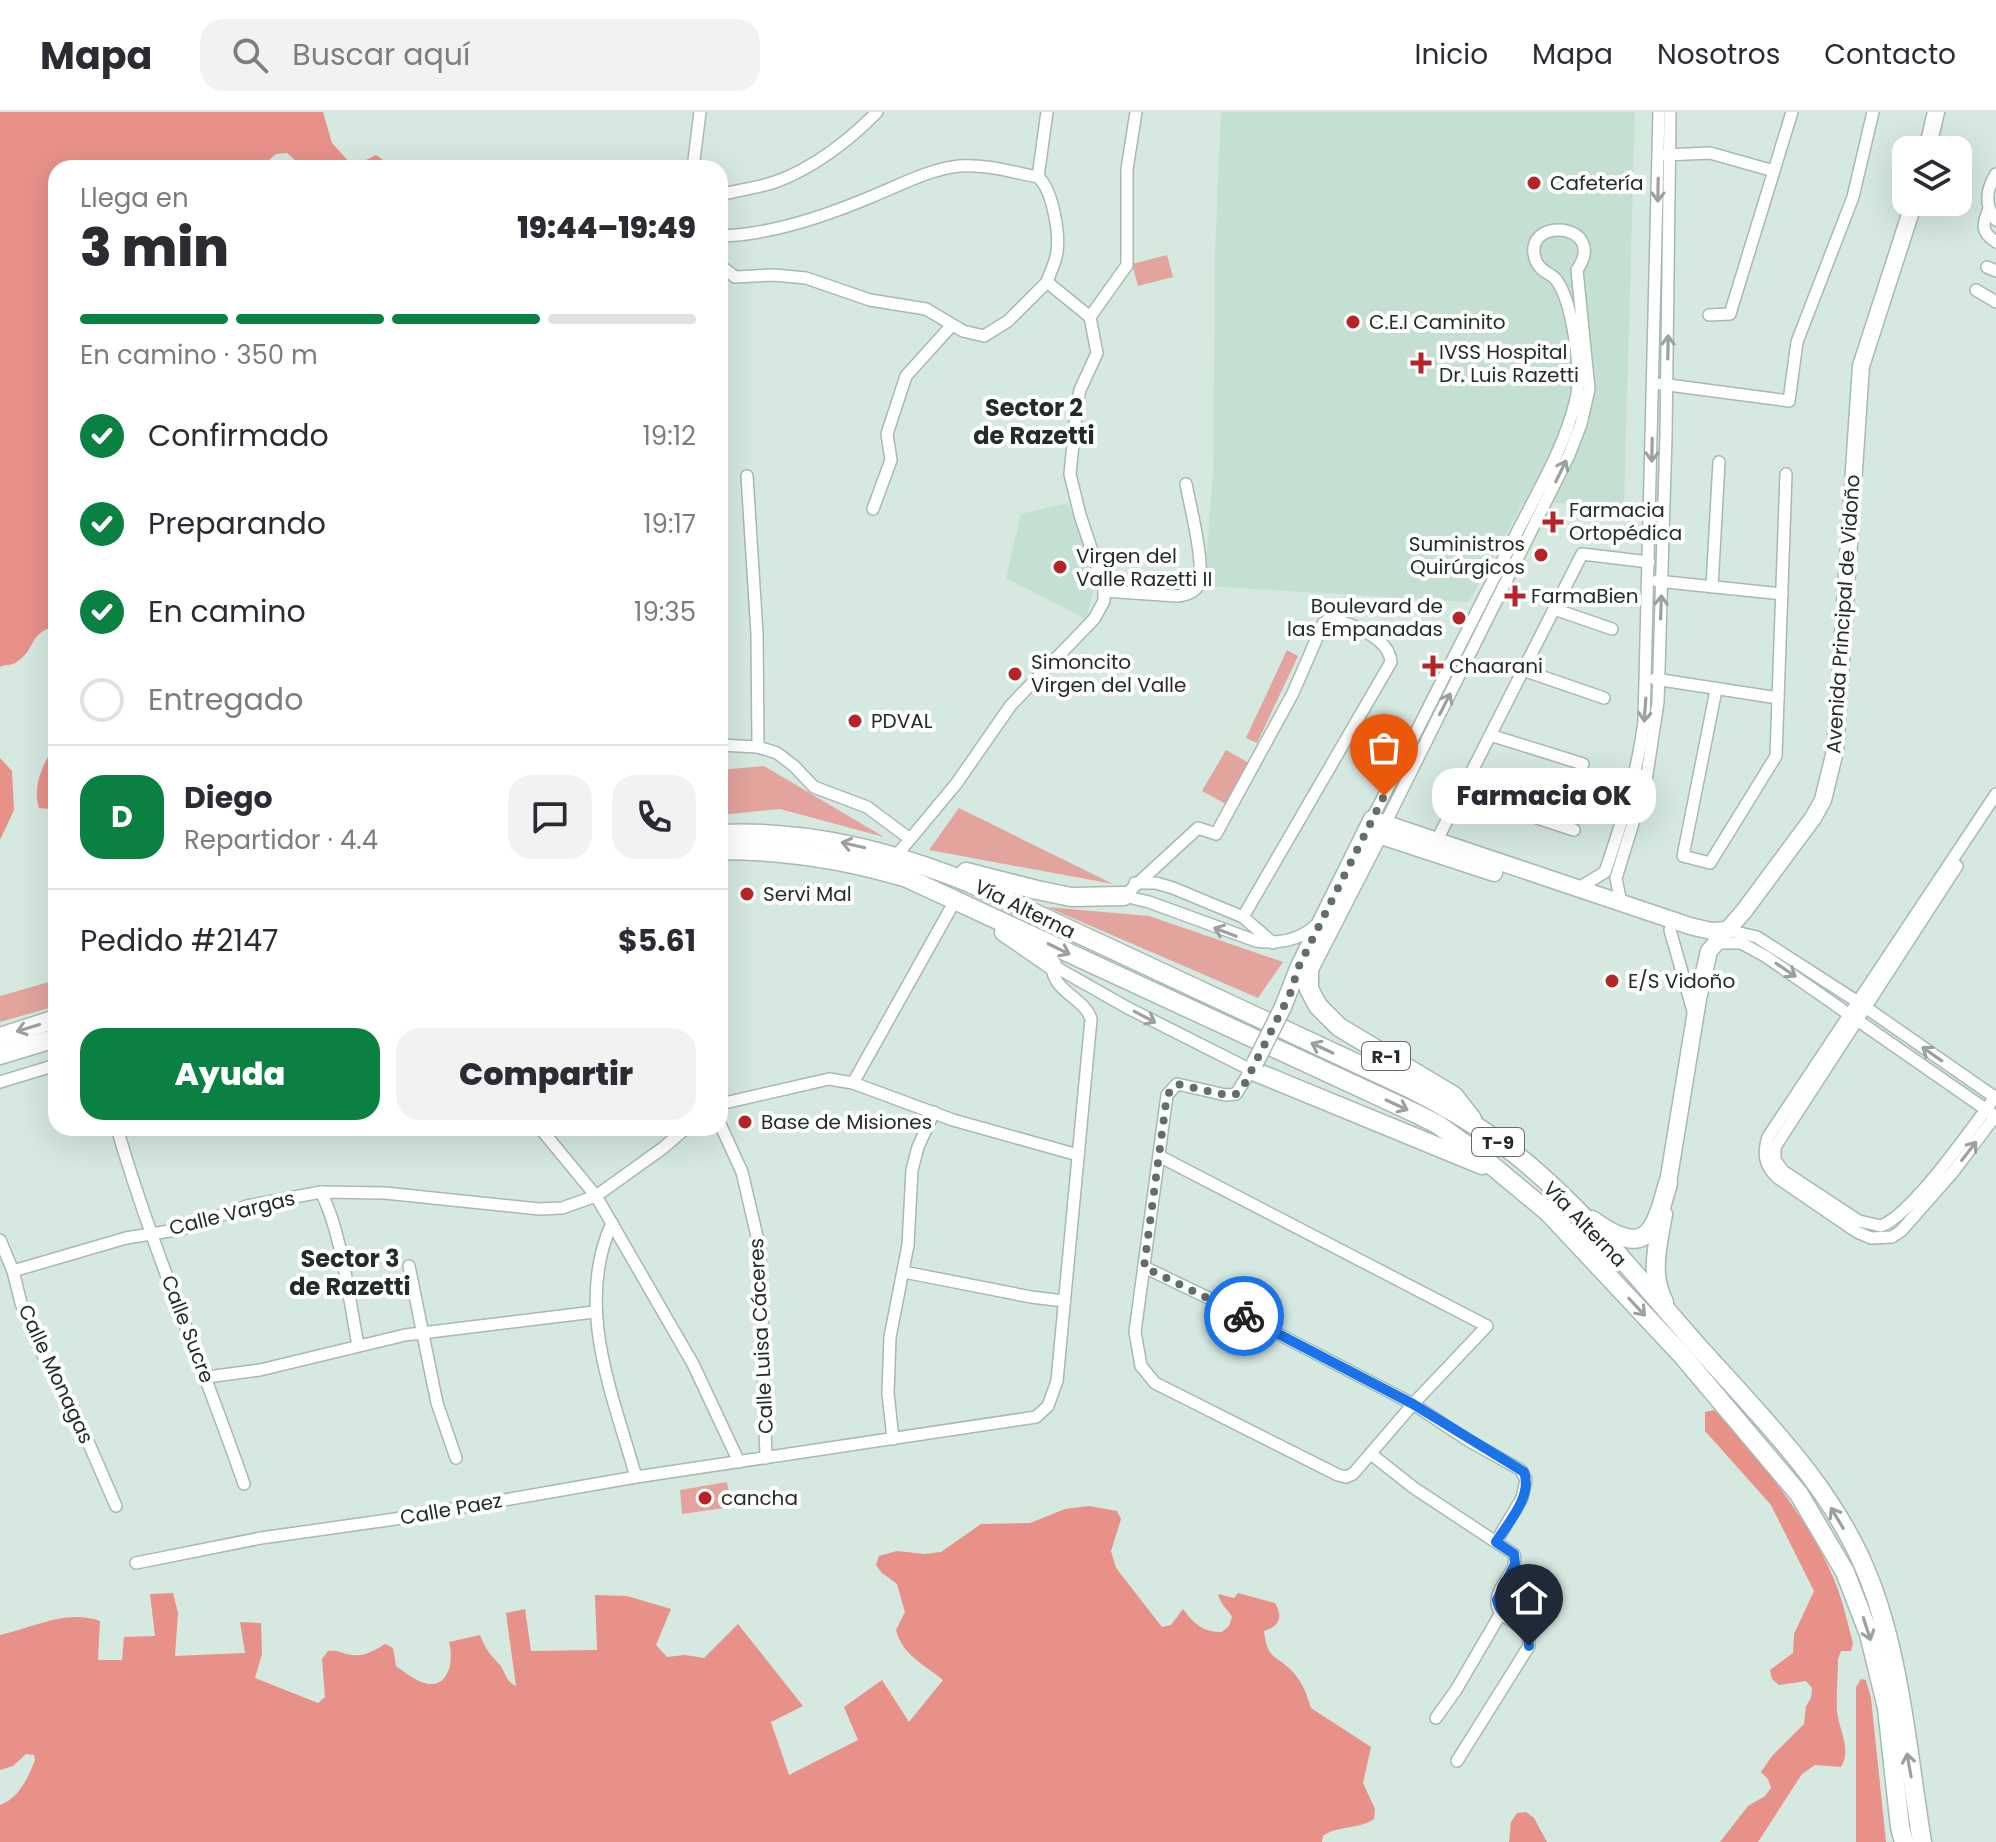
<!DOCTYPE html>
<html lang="es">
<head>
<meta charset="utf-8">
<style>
  body { margin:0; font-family:Poppins,sans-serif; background:#f2f2f3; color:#2b2b33; height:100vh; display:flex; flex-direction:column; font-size:30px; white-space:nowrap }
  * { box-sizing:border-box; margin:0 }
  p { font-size:26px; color:#7c7c81 }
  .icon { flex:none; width:44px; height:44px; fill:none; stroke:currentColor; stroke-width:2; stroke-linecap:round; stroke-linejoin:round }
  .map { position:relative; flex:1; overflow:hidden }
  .details { position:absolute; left:48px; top:48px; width:680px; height:976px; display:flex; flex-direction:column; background:#fff; border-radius:24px; box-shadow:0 8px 32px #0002 }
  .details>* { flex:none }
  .buttons { position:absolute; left:1892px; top:24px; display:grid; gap:16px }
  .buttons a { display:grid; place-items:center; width:80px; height:80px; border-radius:16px; background:#fff; box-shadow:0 8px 32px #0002; font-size:40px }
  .pin { position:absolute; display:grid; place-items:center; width:68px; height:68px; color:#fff; margin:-82px -34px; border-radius:50% 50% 50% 0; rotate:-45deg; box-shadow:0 0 8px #0007 }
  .pin .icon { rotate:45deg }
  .courier { position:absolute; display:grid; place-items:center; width:80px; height:80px; margin:-40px; border:6px solid #1a73e8; border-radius:50%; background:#fff; color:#222; box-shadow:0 2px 10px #0007 }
  .bubble { position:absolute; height:56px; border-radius:24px; background:#fff; box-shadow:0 8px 32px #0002; font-size:26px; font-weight:800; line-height:56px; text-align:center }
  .headline em { font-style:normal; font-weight:800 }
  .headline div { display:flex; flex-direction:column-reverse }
  .headline { display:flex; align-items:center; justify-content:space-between; height:136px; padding:0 32px }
  h1 { font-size:52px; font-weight:800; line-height:60px }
  .bar { display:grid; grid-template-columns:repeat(4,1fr); gap:12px 8px; align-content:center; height:96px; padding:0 32px }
  .bar i { height:10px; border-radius:6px; background:#e1e1e2 }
  .bar .selected { background:#0b8043 }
  .bar p { grid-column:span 4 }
  .line { display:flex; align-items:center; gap:20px; padding:0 32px; border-top:2px solid #e1e1e2 }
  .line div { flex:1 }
  .round { display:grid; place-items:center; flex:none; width:84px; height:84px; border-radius:24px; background:#f2f2f3 }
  ol { padding:0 32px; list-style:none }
  li { display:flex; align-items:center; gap:24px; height:88px }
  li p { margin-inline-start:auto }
  li .icon { padding:8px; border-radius:50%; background:#0b8043; color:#fff; stroke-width:4 }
  li:last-child { color:#7c7c81 }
  li i { width:44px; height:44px; border:4px solid #e1e1e2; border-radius:50% }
  .cta { display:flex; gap:16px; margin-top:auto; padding:16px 32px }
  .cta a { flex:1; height:92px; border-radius:24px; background:#0b8043; color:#fff; font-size:32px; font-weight:800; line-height:92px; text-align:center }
  .cta a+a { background:#f2f2f3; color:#2b2b33 }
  header { display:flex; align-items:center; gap:48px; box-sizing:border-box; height:112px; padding:0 40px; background:#fff; border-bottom:2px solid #e1e1e2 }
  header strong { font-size:38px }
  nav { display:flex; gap:44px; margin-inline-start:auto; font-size:28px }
  .search { width:560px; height:72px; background:#f2f2f3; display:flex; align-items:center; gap:20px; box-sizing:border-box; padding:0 28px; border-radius:24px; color:#7c7c81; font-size:30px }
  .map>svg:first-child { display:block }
  .built { fill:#c4e0d3 }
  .green { fill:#e2a49d }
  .forest { fill:#e79189 }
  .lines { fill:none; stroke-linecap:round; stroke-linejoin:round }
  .minor-casing { stroke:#a6bab1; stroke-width:14 }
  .secondary-casing { stroke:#a6bab1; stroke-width:19 }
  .trunk-casing { stroke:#a6bab1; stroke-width:21 }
  .minor { stroke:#fff; stroke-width:11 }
  .secondary { stroke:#fff; stroke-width:16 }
  .trunk { stroke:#fff; stroke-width:18 }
  .secondary-bridge-casing { stroke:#a6bab1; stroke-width:19; stroke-linecap:butt }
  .secondary-bridge { stroke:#fff; stroke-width:16 }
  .oneway { stroke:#9ca09e }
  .done { stroke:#626e68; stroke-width:8; stroke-dasharray:0 14.4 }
  .route { stroke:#1a73e8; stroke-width:10 }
  .poi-dot { fill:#b52528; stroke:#fff; stroke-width:3 }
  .labels { text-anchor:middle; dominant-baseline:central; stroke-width:8; stroke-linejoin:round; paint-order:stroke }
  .shield { fill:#fff; stroke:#666b68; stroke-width:2 }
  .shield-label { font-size:18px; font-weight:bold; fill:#242c28 }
  .poi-label { font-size:20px; fill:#242c28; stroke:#fff; text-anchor:start }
  .street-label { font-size:20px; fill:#242c28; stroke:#fff }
  .quarter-label { font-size:24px; font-weight:bold; fill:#242c28; stroke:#fff }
</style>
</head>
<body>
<header>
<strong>Mapa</strong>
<div class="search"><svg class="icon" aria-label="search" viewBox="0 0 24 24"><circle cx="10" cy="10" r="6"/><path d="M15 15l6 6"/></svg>Buscar aquí</div>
<nav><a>Inicio</a><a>Mapa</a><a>Nosotros</a><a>Contacto</a></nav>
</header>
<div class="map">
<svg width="1996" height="1730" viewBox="0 0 1996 1730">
  <rect width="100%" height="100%" fill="#d5e9e0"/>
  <g class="built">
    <polygon points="1221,0 1635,0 1624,392 1523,391 1469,490 1204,474 1213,362 1215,140"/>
    <polygon points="1068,391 1097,464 1086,507 1006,466 1021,402"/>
  </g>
  <g class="green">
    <polygon points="1167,143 1173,165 1138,174 1132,152"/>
    <polygon points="1287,538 1298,544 1257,631 1246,626"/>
    <polygon points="1226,638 1249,651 1226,692 1202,679"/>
    <polygon points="764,654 884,725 780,697 720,703 720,658"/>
    <polygon points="959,696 1113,772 929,738"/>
    <polygon points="1047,795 1149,804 1283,850 1258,886"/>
    <polygon points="56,868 56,894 0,910 0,884"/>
    <polygon points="727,1370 731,1395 682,1402 680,1378"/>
  </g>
  <g class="forest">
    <path d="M0,0H323L332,31L351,52L360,51L376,43L394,56H304L287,41L276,42L260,56H56V514C28,521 36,537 18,549C13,554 6,552 0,555Z"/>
    <path d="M56,633V692L50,697L39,696C32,675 43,650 56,633Z"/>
    <polygon points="0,646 12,659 14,698 0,728"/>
    <path d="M1714,1298C1757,1344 1808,1406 1833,1465C1842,1485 1847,1509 1853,1531L1851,1539H1841L1838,1547C1838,1564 1836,1582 1837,1599C1839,1619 1852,1637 1841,1655L1815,1653L1802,1662L1758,1730H1720L1748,1694L1765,1684L1771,1676L1768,1667L1761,1660L1772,1644L1804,1612L1806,1594L1811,1586L1812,1576L1806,1569L1779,1573L1772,1567L1770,1558L1793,1541L1794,1522L1814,1479L1771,1393L1705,1319V1300Z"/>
    <path d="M1089,1394L1117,1399L1121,1407L1111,1439L1116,1456L1162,1515L1171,1513L1183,1497C1194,1512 1203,1520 1222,1520L1229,1514L1232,1505C1227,1496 1220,1492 1218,1482L1234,1486L1238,1481L1275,1491C1283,1505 1280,1514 1264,1519C1267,1548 1276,1542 1293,1560C1303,1571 1307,1583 1311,1596L1371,1635L1363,1671L1375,1697L1374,1707C1358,1718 1338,1713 1323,1724L1322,1730H0V1693C19,1686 28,1666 35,1648L34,1643L26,1642L13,1654L0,1658V1523C34,1516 64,1497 100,1509L98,1548H122L124,1525L155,1524L150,1482L173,1481L178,1501L175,1544L245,1541L240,1510L261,1511L262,1542L255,1566L318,1591L325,1585L322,1547L328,1539C337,1538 339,1540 347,1542C362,1546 372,1540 385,1532L393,1536L396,1554C403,1559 411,1565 419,1569C447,1582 455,1551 449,1530L480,1523C486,1538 489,1541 499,1552C506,1560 505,1569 516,1574L506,1501L525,1497L531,1539L597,1538L595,1483L627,1484L671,1497L656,1533L667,1545L685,1543L704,1546L738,1512L803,1594L771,1610L789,1663L858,1628L844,1595L882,1568L909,1610L943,1568C925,1553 902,1543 896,1518L905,1500L897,1472L882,1461L876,1453L879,1444L897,1439L925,1442L941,1440L981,1412L1030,1411L1065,1397Z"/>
    <polygon points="1861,1567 1866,1568 1871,1586 1886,1730 1856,1730 1856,1575"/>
    <polygon points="1526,1700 1534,1706 1547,1730 1509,1730 1511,1710 1517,1701"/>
  </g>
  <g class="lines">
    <g class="minor-casing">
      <g id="minor">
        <path d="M1047,0L1038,65C1053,78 1061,125 1056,145C1054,153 1050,161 1047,170L1090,205"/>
        <polyline points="1665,43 1710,41 1774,59"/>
        <polyline points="693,56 700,0"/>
        <path d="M1996,62C1986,78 1984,93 1996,108"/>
        <path d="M720,83C738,78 757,76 775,70C812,57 850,28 877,0"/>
        <path d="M1989,97C1982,113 1981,120 1996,130"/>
        <path d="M720,124C771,123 826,104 873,84C900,73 930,57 959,54C986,52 1012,60 1038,65"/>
        <polyline points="720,153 735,165 774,163 806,166 870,188 926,197 963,219 984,224 1008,209 1047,170"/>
        <polyline points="1987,155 1996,159"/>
        <polyline points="1976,178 1996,190"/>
        <polyline points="1709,203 1730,202 1792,0"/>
        <polyline points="1661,272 1789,289 1797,230 1853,85 1873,0"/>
        <polyline points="747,364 757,522 758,635"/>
        <polyline points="873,397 891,348 887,322 906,264 952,213"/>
        <polyline points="1657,469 1782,482"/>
        <polyline points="1712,475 1719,350"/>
        <path d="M1104,479L1177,484C1185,483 1195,481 1198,473C1206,454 1190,394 1186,372"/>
        <polyline points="1554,497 1612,517"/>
        <polyline points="1523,558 1604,586"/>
        <polyline points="1655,567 1778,586"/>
        <polyline points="1716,578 1683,744 1710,751 1776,644 1786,362"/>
        <polyline points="1490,623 1583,652"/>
        <polyline points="720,633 758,635 777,641 794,654 814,675 867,695 910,727"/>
        <polyline points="1461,681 1574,718"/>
        <path d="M1996,682L1768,1025C1763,1041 1764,1054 1778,1066L1857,1120L1871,1126L1892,1125L1901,1119L1953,1060L1996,1003"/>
        <path d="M1372,707C1418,617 1463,527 1509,436C1532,389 1564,339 1576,287C1582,260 1573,192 1557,169C1552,161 1541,161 1536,149C1519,103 1610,110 1577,158L1589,277L1581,312L1569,343L1385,712"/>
        <polyline points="1435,732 1582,442 1649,450"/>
        <polyline points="896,744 956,672 1011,593 1094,507 1104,489 1104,475 1080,403 1070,362 1077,293 1080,278 1097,241 1090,205 1127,153 1127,57 1136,0"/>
        <path d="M1957,754L1775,1035V1048L1783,1059L1859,1109L1881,1114C1914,1101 1972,1015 1996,984"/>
        <polyline points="1135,771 1156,771 1173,776 1243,805 1273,831"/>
        <path d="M1577,777L1605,760C1622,710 1637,663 1644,610L1659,0"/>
        <polyline points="1621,791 1616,766 1646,669 1658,590 1666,324 1670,0"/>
        <path d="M1243,805L1391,550C1389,525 1350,511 1329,507L1323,512L1293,581L1216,722L1198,716L1124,784L1149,790L1256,829C1278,832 1300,828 1316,813"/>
        <polyline points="1670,818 1693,899"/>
        <polyline points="1727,818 1757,825 1858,890 1996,986"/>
        <polyline points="1716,831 1741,831 1765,844 1991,1001"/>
        <polyline points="1052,853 1128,896 1251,958 1236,982 1226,983 1177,972 1167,983 1135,1220 1141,1254 1155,1271 1338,1363 1346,1365 1353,1362 1413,1292 1487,1214 1159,1044"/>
        <polyline points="0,970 56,953"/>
        <polyline points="853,971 956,787"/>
        <polyline points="720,992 829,967 853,971 953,1008 1078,1043"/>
        <polyline points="720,1012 742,1060 760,1137 766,1346"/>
        <path d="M117,1016C152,1137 203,1253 244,1372"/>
        <polyline points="686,1016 663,1036 596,1084 693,1252 739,1350"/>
        <path d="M321,1080C342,1121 349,1188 358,1233"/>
        <path d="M612,1111C574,1194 613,1283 636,1365"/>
        <polyline points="0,1128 13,1159 21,1191 43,1243 76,1302 116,1394"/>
        <polyline points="409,1154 437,1291 456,1346"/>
        <polyline points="1144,1155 1221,1192 1413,1292 1469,1329 1521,1358 1526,1368 1522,1386 1496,1430"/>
        <polyline points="13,1159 126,1126 182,1117 247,1094 321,1080 385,1081 539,1097 562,1096 596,1084 540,1016"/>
        <polyline points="904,1160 1031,1185 1064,1189"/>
        <polyline points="207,1265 260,1258 405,1223 594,1200"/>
        <polyline points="893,1327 888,1281 890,1225 908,1133 912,1058 918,1035 934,1000"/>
        <path d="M1371,1342L1414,1376L1514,1442C1519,1460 1497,1472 1497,1490C1497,1510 1531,1510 1529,1534L1457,1649"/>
        <path d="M136,1451L261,1426L395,1407L636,1365L1036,1305L1048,1294L1057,1269L1091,907C1084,885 1052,880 1052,853"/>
        <polyline points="1436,1606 1456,1578 1501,1501"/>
      </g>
    </g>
    <g class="secondary-casing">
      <g id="secondary">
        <polyline points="1927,38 1936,0"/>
        <polyline points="1366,719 1494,761"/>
        <polyline points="1301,869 1309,859 1384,713"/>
        <polyline points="1283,895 1299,854 1372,707 1690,814 1711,819 1727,818"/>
        <polyline points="1668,1071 1698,887 1709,839 1744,799 1813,706 1823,688 1835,639 1861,254 1914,90"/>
      </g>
    </g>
    <g class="trunk-casing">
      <g id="trunk">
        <path d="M720,722C808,718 890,739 970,771L1407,975C1445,994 1482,1016 1515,1042C1585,1097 1644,1174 1703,1240C1766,1310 1836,1379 1870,1469C1901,1549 1908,1645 1922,1730"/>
        <path d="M720,738C784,738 845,747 907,766L1415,1001L1437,1012L1472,1037L1548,1100L1681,1242L1799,1382L1845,1460L1869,1522L1887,1596L1900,1715L1904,1730"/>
        <polyline points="966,760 1037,778 1071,785 1124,784"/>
        <polyline points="1004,820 1052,853"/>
        <polyline points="1309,859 1309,877 1318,894 1339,915 1454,984 1472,1007"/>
        <polyline points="0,925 56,907"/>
        <polyline points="0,943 56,926"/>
        <polyline points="1251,958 1482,1053"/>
        <path d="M1663,1102C1658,1132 1649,1163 1664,1190"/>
        <path d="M1592,1108C1646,1146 1654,1123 1668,1071"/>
      </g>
    </g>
    <use href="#minor" class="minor"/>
    <use href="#secondary" class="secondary"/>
    <use href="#trunk" class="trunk"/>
    <g class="secondary-bridge-casing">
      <polyline id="secondary-bridge" points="1255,951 1283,895"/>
    </g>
    <use href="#secondary-bridge" class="secondary-bridge"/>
  </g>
  <defs><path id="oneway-shaft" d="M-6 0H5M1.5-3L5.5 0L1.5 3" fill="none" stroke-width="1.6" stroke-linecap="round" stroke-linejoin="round" transform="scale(2)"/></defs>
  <g class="oneway">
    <use href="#oneway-shaft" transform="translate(1658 78) rotate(91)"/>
    <use href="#oneway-shaft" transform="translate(1668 235) rotate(-89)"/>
    <use href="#oneway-shaft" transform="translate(1652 338) rotate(91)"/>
    <use href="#oneway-shaft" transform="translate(1561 359) rotate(-64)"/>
    <use href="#oneway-shaft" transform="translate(1661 495) rotate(-88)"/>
    <use href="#oneway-shaft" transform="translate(1445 592) rotate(-63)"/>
    <use href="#oneway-shaft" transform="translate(1645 598) rotate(94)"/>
    <use href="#oneway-shaft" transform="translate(853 733) rotate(-167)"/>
    <use href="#oneway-shaft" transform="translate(1225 820) rotate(-159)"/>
    <use href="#oneway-shaft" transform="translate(1059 837) rotate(26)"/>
    <use href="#oneway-shaft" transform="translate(1786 858) rotate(34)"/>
    <use href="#oneway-shaft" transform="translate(1145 905) rotate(28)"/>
    <use href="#oneway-shaft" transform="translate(28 916) rotate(163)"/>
    <use href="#oneway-shaft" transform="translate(1322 936) rotate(-155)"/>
    <use href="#oneway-shaft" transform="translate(1932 942) rotate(-145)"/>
    <use href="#oneway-shaft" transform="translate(1397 993) rotate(25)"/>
    <use href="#oneway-shaft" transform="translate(1969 1039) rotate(-52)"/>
    <use href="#oneway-shaft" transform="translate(1637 1195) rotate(47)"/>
    <use href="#oneway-shaft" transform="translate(1837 1406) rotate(-121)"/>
    <use href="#oneway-shaft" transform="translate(1867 1517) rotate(72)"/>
    <use href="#oneway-shaft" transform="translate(1909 1653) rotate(-100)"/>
  </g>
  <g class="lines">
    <polyline class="done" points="1244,1204 1144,1155 1167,983 1177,972 1226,983 1236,982 1243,975 1290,882 1299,854 1384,684"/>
    <path class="route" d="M1244,1204L1413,1292L1524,1360C1533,1384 1508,1411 1496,1430L1514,1442L1515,1452L1497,1488C1501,1510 1529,1510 1529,1534"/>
  </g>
  <g class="poi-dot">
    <circle cx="1534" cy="71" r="8"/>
    <circle cx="1353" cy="210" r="8"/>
    <path d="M1417 239h8v8h8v8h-8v8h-8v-8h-8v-8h8z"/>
    <path d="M1549 398h8v8h8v8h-8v8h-8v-8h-8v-8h8z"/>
    <circle cx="1541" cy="443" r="8"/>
    <circle cx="1060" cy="455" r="8"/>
    <path d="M1511 472h8v8h8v8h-8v8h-8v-8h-8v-8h8z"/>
    <circle cx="1459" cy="506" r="8"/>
    <path d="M1429 542h8v8h8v8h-8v8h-8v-8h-8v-8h8z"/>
    <circle cx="1015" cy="562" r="8"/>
    <circle cx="855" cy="609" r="8"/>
    <circle cx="747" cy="782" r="8"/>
    <circle cx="1612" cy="869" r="8"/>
    <circle cx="745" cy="1010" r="8"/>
    <circle cx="705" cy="1386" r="8"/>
  </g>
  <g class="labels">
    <g class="shield">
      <rect x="1362" y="930" width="48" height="28" rx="6"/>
      <rect x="1472" y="1016" width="52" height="28" rx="6"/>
    </g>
    <g class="shield-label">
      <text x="1386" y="944">R-1</text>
      <text x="1498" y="1030">T-9</text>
    </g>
    <g class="poi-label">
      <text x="1550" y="71">Cafetería</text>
      <text x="1369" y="210">C.E.I Caminito</text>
      <text x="1439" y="240">IVSS Hospital<tspan x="1439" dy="23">Dr. Luis Razetti</tspan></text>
      <text x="1569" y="398">Farmacia<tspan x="1569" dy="23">Ortopédica</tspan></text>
      <text x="1525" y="432" text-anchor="end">Suministros<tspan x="1525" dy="23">Quirúrgicos</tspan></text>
      <text x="1076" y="444">Virgen del<tspan x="1076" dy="23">Valle Razetti II</tspan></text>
      <text x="1531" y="484">FarmaBien</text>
      <text x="1443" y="494" text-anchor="end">Boulevard de<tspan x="1443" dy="23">las Empanadas</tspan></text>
      <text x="1031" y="550">Simoncito<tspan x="1031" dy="23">Virgen del Valle</tspan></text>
      <text x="1449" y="554">Chaarani</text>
      <text x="871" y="609">PDVAL</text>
      <text x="763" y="782">Servi Mal</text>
      <text x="1628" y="869">E/S Vidoño</text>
      <text x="761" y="1010">Base de Misiones</text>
      <text x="721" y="1386">cancha</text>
    </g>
    <g class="street-label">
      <text transform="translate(1843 502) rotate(-86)">Avenida Principal de Vidoño</text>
      <text transform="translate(1025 797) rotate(26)">Vía Alterna</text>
      <text transform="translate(232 1101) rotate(-14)">Calle Vargas</text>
      <text transform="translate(1585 1112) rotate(46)">Vía Alterna</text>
      <text transform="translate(188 1217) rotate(69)">Calle Sucre</text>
      <text transform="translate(761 1224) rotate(-93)">Calle Luisa Cáceres</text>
      <text transform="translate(56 1262) rotate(65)">Calle Monagas</text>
      <text transform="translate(451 1397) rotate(-10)">Calle Paez</text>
    </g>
    <g class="quarter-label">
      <text x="1034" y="295">Sector 2<tspan x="1034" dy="28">de Razetti</tspan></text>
      <text x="350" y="1146">Sector 3<tspan x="350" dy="28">de Razetti</tspan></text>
    </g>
  </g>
</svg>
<div class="buttons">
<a><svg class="icon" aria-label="layers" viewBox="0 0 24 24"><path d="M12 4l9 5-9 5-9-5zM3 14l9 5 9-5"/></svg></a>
</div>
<div class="pin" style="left:1384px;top:684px;background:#ea580c"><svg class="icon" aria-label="bag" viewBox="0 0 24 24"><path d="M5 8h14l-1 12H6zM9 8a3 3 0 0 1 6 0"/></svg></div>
<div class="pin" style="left:1529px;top:1534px;background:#1f2937"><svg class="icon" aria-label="home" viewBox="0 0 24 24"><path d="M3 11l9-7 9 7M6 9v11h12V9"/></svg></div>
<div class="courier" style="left:1244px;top:1204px"><svg class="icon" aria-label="bike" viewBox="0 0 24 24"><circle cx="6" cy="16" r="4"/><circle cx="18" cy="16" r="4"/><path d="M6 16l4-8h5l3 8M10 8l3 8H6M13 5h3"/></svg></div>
<div class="bubble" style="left:1432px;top:656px;width:224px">Farmacia OK</div>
<section class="details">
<div class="headline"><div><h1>3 min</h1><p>Llega en</p></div><em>19:44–19:49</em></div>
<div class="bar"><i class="selected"></i><i class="selected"></i><i class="selected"></i><i></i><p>En camino · 350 m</p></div>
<ol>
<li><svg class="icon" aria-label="check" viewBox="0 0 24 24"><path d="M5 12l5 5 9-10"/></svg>Confirmado<p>19:12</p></li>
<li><svg class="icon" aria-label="check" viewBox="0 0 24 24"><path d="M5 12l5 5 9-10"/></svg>Preparando<p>19:17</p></li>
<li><svg class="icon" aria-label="check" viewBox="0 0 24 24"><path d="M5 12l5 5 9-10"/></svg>En camino<p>19:35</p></li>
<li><i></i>Entregado</li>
</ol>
<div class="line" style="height:144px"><b class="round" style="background:#0b8043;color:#fff">D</b><div><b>Diego</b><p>Repartidor · 4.4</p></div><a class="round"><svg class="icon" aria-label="chat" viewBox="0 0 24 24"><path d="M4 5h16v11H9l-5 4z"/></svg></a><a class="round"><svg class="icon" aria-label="phone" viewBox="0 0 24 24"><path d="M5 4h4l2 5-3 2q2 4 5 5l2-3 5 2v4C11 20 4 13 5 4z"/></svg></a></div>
<div class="line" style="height:104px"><div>Pedido #2147</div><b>$5.61</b></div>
<div class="cta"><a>Ayuda</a><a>Compartir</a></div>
</section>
</div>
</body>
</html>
